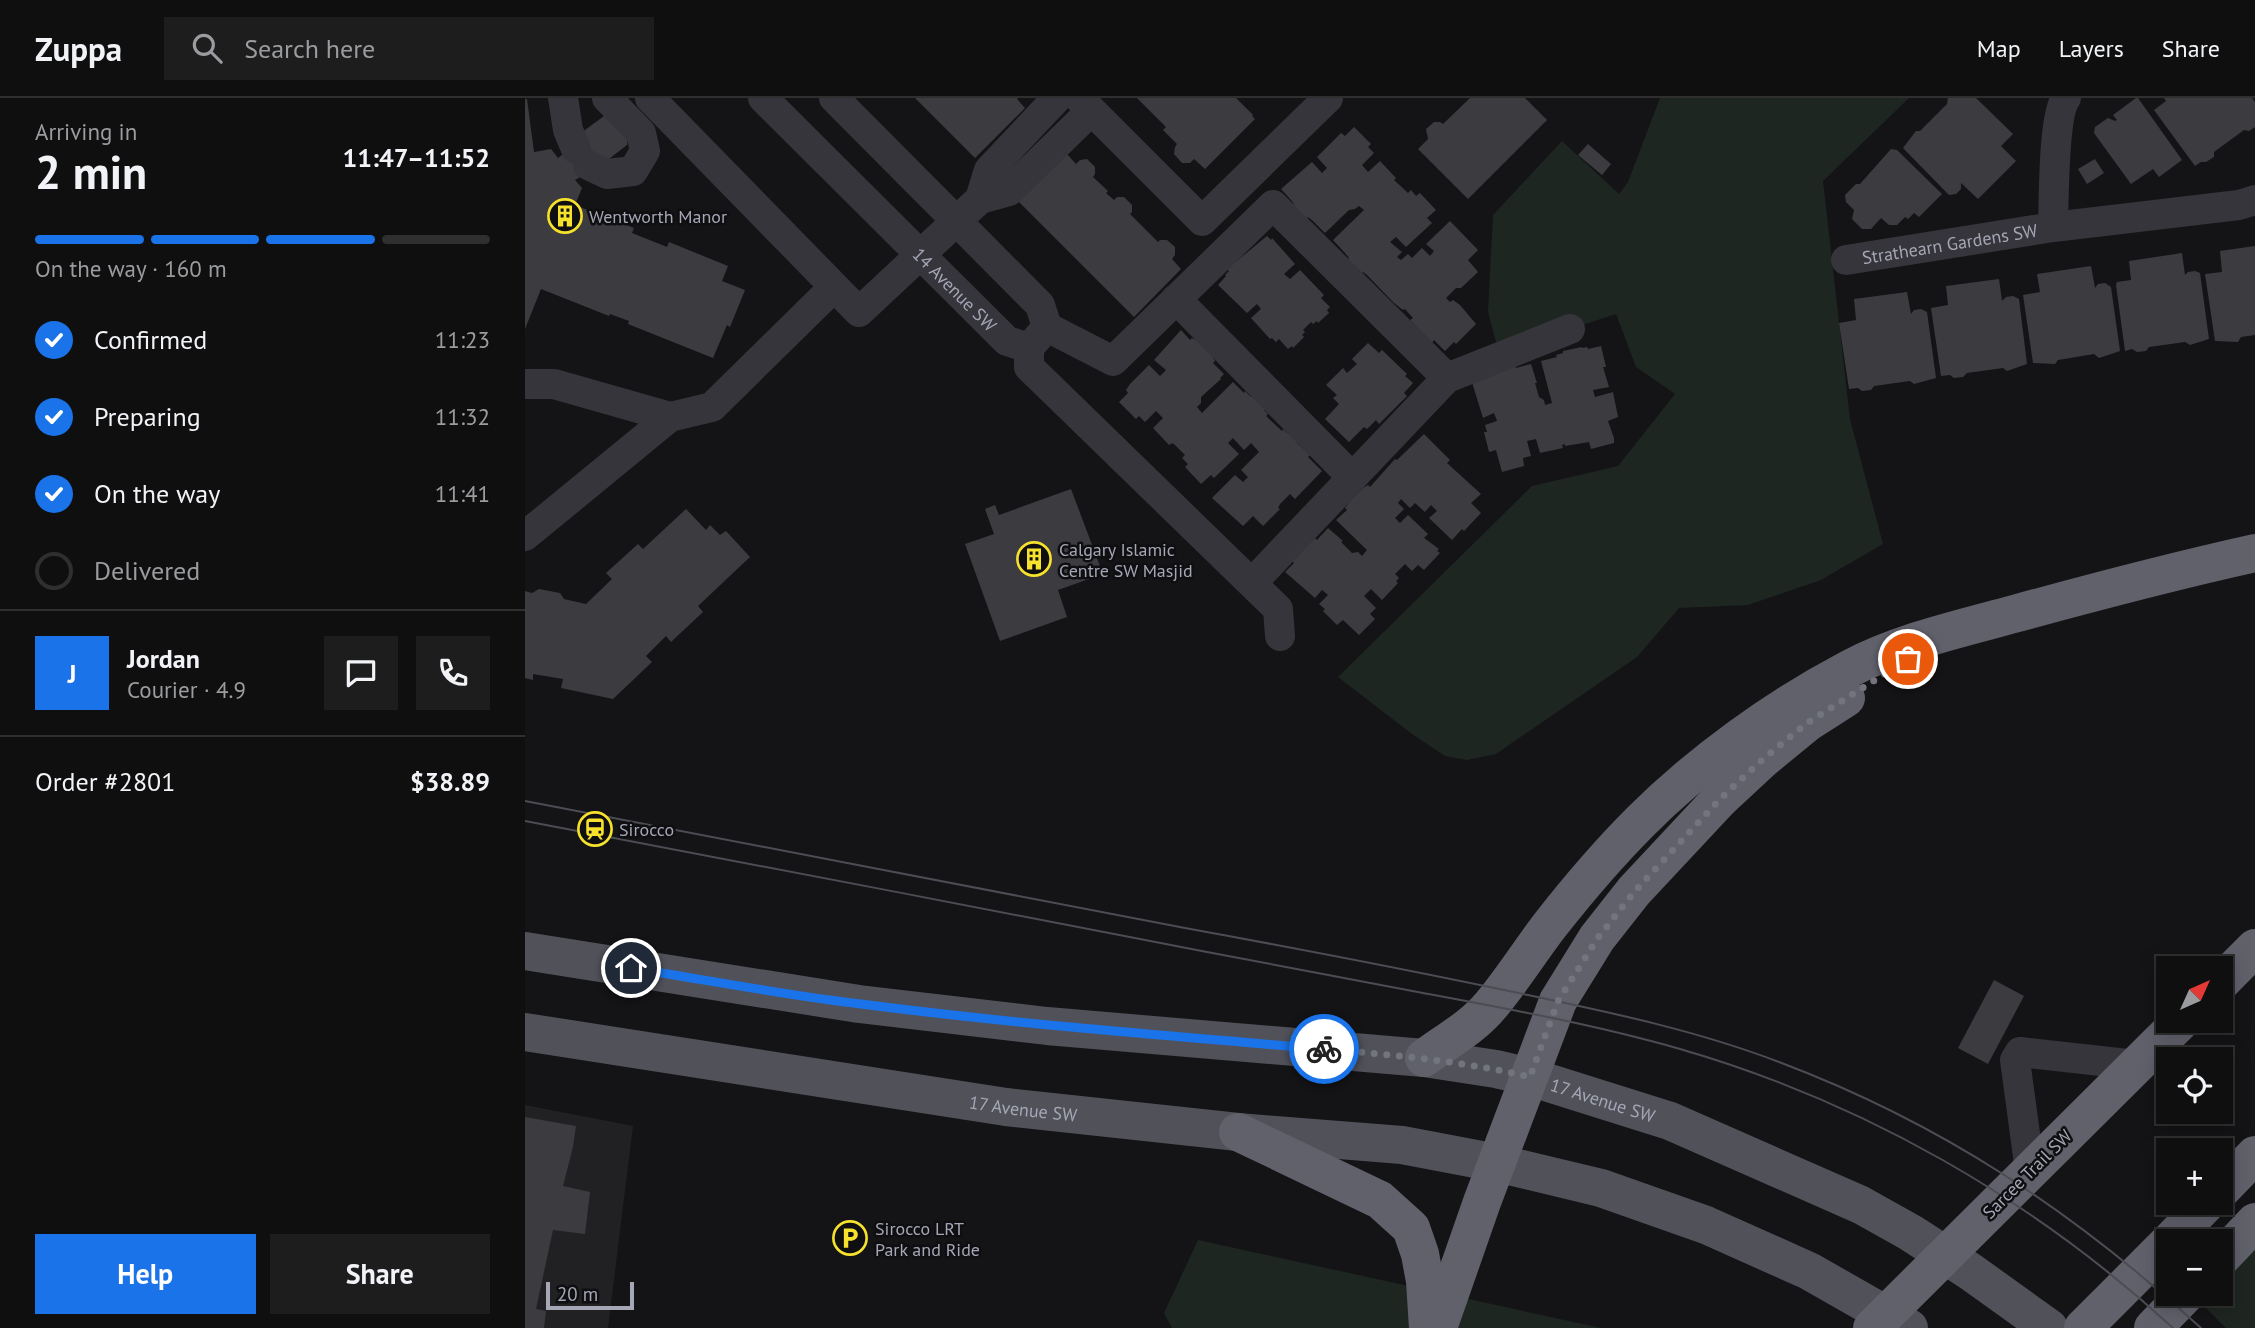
<!DOCTYPE html>
<html lang="en">
<head>
<meta charset="utf-8">
<style>
  body { margin:0; font-family:"PT Sans",sans-serif; background:#1d1d1e; color:#f1f3f6; height:100vh; display:flex; flex-direction:column; font-size:26px; white-space:nowrap }
  * { box-sizing:border-box; margin:0 }
  p { font-size:23px; color:#9b9c9f }
  .icon { flex:none; width:38px; height:38px; fill:none; stroke:currentColor; stroke-width:2; stroke-linecap:round; stroke-linejoin:round }
  .map { position:relative; flex:1; overflow:hidden }
  .sheet { display:flex; flex-direction:column; background:#0f0f10; width:525px }
  .sheet>* { flex:none }
  .needle { width:46px; rotate:45deg }
  .tools { position:absolute; left:1631px; top:858px; display:grid; gap:14px }
  .tools a { display:grid; place-items:center; width:77px; height:77px; border-radius:0px; background:#0f0f10; box-shadow:0 4px 18px #0003,0 0 0 2px #2f2f30; font-size:35px }
  .scale { position:absolute; left:21px; bottom:18px; width:88px; box-sizing:border-box; padding-left:7px; border:4px solid #a5a7b6; border-top:0; font-size:19px; line-height:24px; white-space:nowrap; color:#a5a7b6; -webkit-text-stroke:5px #0f0f11; paint-order:stroke }
  .pin { position:absolute; display:grid; place-items:center; width:60px; height:60px; color:#fff; margin:-30px; border:4px solid #fff; border-radius:50%; box-shadow:0 2px 7px #0007 }
  .courier { position:absolute; display:grid; place-items:center; width:70px; height:70px; margin:-35px; border:5px solid #1a73e8; border-radius:50%; background:#fff; color:#222; box-shadow:0 2px 9px #0007 }
  .head em { font-style:normal; font-weight:800 }
  .head div { display:flex; flex-direction:column-reverse }
  .head { display:flex; align-items:center; justify-content:space-between; height:119px; padding:0 35px }
  h1 { font-size:46px; font-weight:800; line-height:52px }
  .bar { display:grid; grid-template-columns:repeat(4,1fr); gap:10px 7px; align-content:center; height:84px; padding:0 35px }
  .bar i { height:9px; border-radius:5px; background:#2f2f30 }
  .bar .selected { background:#1a73e8 }
  .bar p { grid-column:span 4 }
  .line { display:flex; align-items:center; gap:18px; padding:0 35px; border-top:2px solid #2f2f30 }
  .line div { flex:1 }
  .round { display:grid; place-items:center; flex:none; width:74px; height:74px; border-radius:0px; background:#1d1d1e }
  ol { padding:0 35px; list-style:none }
  li { display:flex; align-items:center; gap:21px; height:77px }
  li p { margin-inline-start:auto }
  li .icon { padding:7px; border-radius:50%; background:#1a73e8; color:#fff; stroke-width:4 }
  li:last-child { color:#9b9c9f }
  li i { width:38px; height:38px; border:4px solid #2f2f30; border-radius:50% }
  .cta { display:flex; gap:14px; margin-top:auto; padding:14px 35px }
  .cta a { flex:1; height:80px; border-radius:0px; background:#1a73e8; color:#fff; font-size:28px; font-weight:800; line-height:80px; text-align:center }
  .cta a+a { background:#1d1d1e; color:#f1f3f6 }
  header { display:flex; align-items:center; gap:42px; box-sizing:border-box; height:98px; padding:0 35px; background:#0f0f10; border-bottom:2px solid #2f2f30 }
  header strong { font-size:33px }
  nav { display:flex; gap:38px; margin-inline-start:auto; font-size:24px }
  .search { width:490px; height:63px; background:#1d1d1e; display:flex; align-items:center; gap:18px; box-sizing:border-box; padding:0 24px; border-radius:0px; color:#9b9c9f; font-size:26px }
  main { display:flex; flex:1; min-height:0 }
  .map>svg:first-child { display:block }
  .built { fill:#212023 }
  .green { fill:#1e2621 }
  .building { fill:#3c3b40 }
  .lines { fill:none; stroke-linecap:round; stroke-linejoin:round }
  .minor { stroke:#35353b; stroke-width:30 }
  .major { stroke:#51515a; stroke-width:38 }
  .highway { stroke:#61616c; stroke-width:38 }
  .tram { stroke:#4c4c54; stroke-width:2 }
  .done { stroke:#72747e; stroke-width:7; stroke-dasharray:0 12.6 }
  .route { stroke:#1a73e8; stroke-width:9 }
  .labels { text-anchor:middle; dominant-baseline:central; stroke-width:5; stroke-linejoin:round; paint-order:stroke }
  .poi-label { font-size:18px; fill:#a5a7b6; stroke:#0f0f11; text-anchor:start }
  .street-label { font-size:18px; fill:#a5a7b6; stroke:#0f0f11 }
</style>
</head>
<body>
<header>
<strong>Zuppa</strong>
<div class="search"><svg class="icon" aria-label="search" viewBox="0 0 24 24"><circle cx="10" cy="10" r="6"/><path d="M15 15l6 6"/></svg>Search here</div>
<nav><a>Map</a><a>Layers</a><a>Share</a></nav>
</header>
<main>
<section class="sheet">
<div class="head"><div><h1>2 min</h1><p>Arriving in</p></div><em>11:47–11:52</em></div>
<div class="bar"><i class="selected"></i><i class="selected"></i><i class="selected"></i><i></i><p>On the way · 160 m</p></div>
<ol>
<li><svg class="icon" aria-label="check" viewBox="0 0 24 24"><path d="M5 12l5 5 9-10"/></svg>Confirmed<p>11:23</p></li>
<li><svg class="icon" aria-label="check" viewBox="0 0 24 24"><path d="M5 12l5 5 9-10"/></svg>Preparing<p>11:32</p></li>
<li><svg class="icon" aria-label="check" viewBox="0 0 24 24"><path d="M5 12l5 5 9-10"/></svg>On the way<p>11:41</p></li>
<li><i></i>Delivered</li>
</ol>
<div class="line" style="height:126px"><b class="round" style="background:#1a73e8;color:#fff">J</b><div><b>Jordan</b><p>Courier · 4.9</p></div><a class="round"><svg class="icon" aria-label="chat" viewBox="0 0 24 24"><path d="M4 5h16v11H9l-5 4z"/></svg></a><a class="round"><svg class="icon" aria-label="phone" viewBox="0 0 24 24"><path d="M5 4h4l2 5-3 2q2 4 5 5l2-3 5 2v4C11 20 4 13 5 4z"/></svg></a></div>
<div class="line" style="height:91px"><div>Order #2801</div><b>$38.89</b></div>
<div class="cta"><a>Help</a><a>Share</a></div>
</section>
<div class="map">
<svg width="1730" height="1230" viewBox="0 0 1730 1230">
  <rect width="100%" height="100%" fill="#141416"/>
  <polygon class="built" points="0,1007 108,1028 83,1230 0,1230"/>
  <g class="green">
    <polygon points="1135,0 1384,0 1298,83 1325,321 1358,446 1296,482 1223,507 1154,510 1112,559 971,656 942,662 920,658 887,636 813,579 1007,388 1093,368 1150,296 1111,269 1091,216 1045,231 975,259 963,214 968,117 1037,43 1094,96 1103,84"/>
    <polygon points="673,1142 1076,1230 647,1230 639,1215"/>
    <polygon points="1730,1146 1730,1230 1701,1230 1675,1204 1683,1195 1696,1195 1696,1182"/>
  </g>
  <g class="building">
    <polygon points="390,0 493,0 492,1 500,10 450,60"/>
    <polygon points="612,0 711,0 728,17 727,18 730,21 680,71 669,61 665,65 657,65 649,56 650,49 652,46 638,32 641,29"/>
    <polygon points="945,0 1000,0 1022,22 943,101 893,51 903,41 901,31 909,24 915,24 918,26"/>
    <polygon points="1423,0 1451,0 1488,36 1476,48 1491,63 1453,101 1436,85 1436,91 1431,96 1424,97 1378,50 1391,33 1395,33 1422,6"/>
    <polygon points="1611,0 1613,0 1657,62 1634,79 1628,71 1606,86 1569,35 1570,29 1583,20 1590,23 1592,22 1588,17"/>
    <polygon points="1639,0 1727,0 1730,4 1730,29 1724,33 1719,32 1689,54 1689,59 1681,64 1676,64 1670,68 1629,12 1641,3"/>
    <polygon points="0,1 2,1 9,54 26,51 33,60 41,54 56,35 79,18 103,40 102,47 80,64 50,82 57,90 50,107 109,130 107,135 142,149 144,144 203,168 197,183 220,192 205,229 202,227 188,260 103,226 104,223 85,216 84,218 16,191 0,231"/>
    <polygon points="829,29 846,46 843,49 849,55 837,67 843,74 855,63 871,80 869,82 883,95 886,92 891,98 895,95 911,112 902,120 907,125 881,149 871,139 865,144 877,154 872,159 876,162 883,156 887,160 897,150 905,158 909,153 901,146 925,123 953,152 943,162 953,174 936,190 931,190 921,200 925,204 928,202 935,207 951,226 931,246 929,244 920,253 909,242 907,245 885,222 888,220 880,211 878,212 869,205 842,177 838,174 836,177 822,162 824,160 820,155 808,142 839,112 834,108 830,111 824,112 800,135 788,123 783,119 781,121 767,107 769,106 766,102 756,91 787,64 797,75 802,70 792,59 816,35 820,38"/>
    <polygon points="1063,46 1086,66 1077,77 1053,57"/>
    <polygon points="1366,51 1372,52 1417,96 1394,119 1389,115 1383,121 1380,119 1372,127 1364,127 1356,120 1346,131 1337,131 1327,121 1329,112 1321,104 1320,97 1331,86 1335,86"/>
    <polygon points="541,55 551,66 555,62 562,61 570,69 570,76 568,79 583,93 581,95 589,102 592,99 599,99 607,107 607,114 605,116 633,144 635,142 642,142 650,149 650,157 647,161 656,171 609,219 493,103"/>
    <polygon points="1570,61 1579,75 1562,86 1553,71"/>
    <polygon points="742,138 746,142 747,140 770,166 759,176 765,181 775,172 799,197 796,200 805,209 802,212 804,215 793,225 792,223 788,226 786,224 778,232 780,234 777,237 779,239 768,250 767,248 763,251 754,241 751,244 747,240 745,241 726,220 736,211 732,206 722,215 693,187 701,178 700,177 704,173 702,171"/>
    <polygon points="1730,148 1730,237 1716,239 1713,244 1690,243 1680,176 1697,174 1695,153"/>
    <polygon points="1657,155 1660,177 1663,174 1670,173 1675,175 1684,241 1665,247 1660,244 1624,249 1621,253 1612,254 1607,251 1600,253 1591,187 1592,184 1606,182 1604,163"/>
    <polygon points="1566,168 1570,190 1573,186 1580,185 1586,189 1595,253 1574,260 1569,256 1533,262 1530,266 1508,265 1498,197 1515,194 1512,176"/>
    <polygon points="1474,181 1477,203 1481,199 1488,198 1494,201 1502,266 1482,273 1478,270 1442,275 1438,279 1429,280 1425,277 1416,278 1406,210 1423,207 1421,188"/>
    <polygon points="1382,194 1386,216 1389,212 1396,211 1402,214 1411,280 1389,286 1385,283 1349,288 1346,292 1337,293 1333,290 1324,291 1314,225 1331,222 1329,201"/>
    <polygon points="656,232 665,242 667,240 673,243 686,256 690,263 688,265 699,276 695,280 696,281 676,299 676,305 672,309 677,315 708,284 719,295 720,293 726,299 727,297 741,311 739,312 743,316 741,318 757,333 758,331 762,335 763,333 773,343 772,345 785,357 783,359 797,373 770,401 765,396 755,406 753,410 755,411 738,428 728,418 718,428 687,400 710,377 718,384 723,379 716,372 734,354 726,345 719,352 708,340 703,345 714,356 689,380 686,377 676,386 660,369 663,366 657,360 660,357 650,347 647,345 644,347 628,330 638,320 631,313 620,324 614,318 611,321 594,304 603,295 601,292 605,286 624,267 635,278 641,272 629,262"/>
    <polygon points="843,245 854,255 857,252 882,276 880,278 888,285 879,295 882,298 854,326 851,322 842,331 839,329 824,344 800,321 814,306 808,300 812,297 801,287 818,270 822,275 832,266 827,261"/>
    <polygon points="1076,248 1081,269 1078,269 1084,289 1068,292 1070,299 1088,294 1093,319 1083,323 1089,340 1089,345 1066,351 1064,344 1040,348 1040,346 1037,347 1038,350 1015,355 1011,341 1002,343 1006,358 998,360 999,368 977,374 971,352 964,354 959,334 962,334 960,327 972,323 969,315 958,320 946,281 990,267 991,270 1006,266 1012,285 1010,285 1014,299 1019,302 1020,307 1027,305 1016,263 1032,259 1031,257 1038,255 1038,253 1057,249 1057,250 1062,249 1063,251"/>
    <polygon points="899,336 925,362 922,365 956,396 946,405 956,415 939,433 937,431 927,442 904,420 912,413 906,407 900,414 890,405 885,410 876,401 873,405 879,411 870,420 875,425 883,417 903,436 899,440 914,451 912,453 915,455 899,472 893,467 887,473 880,466 870,476 874,480 871,483 873,485 857,502 846,491 839,498 851,510 845,516 850,521 834,537 818,522 812,527 798,513 800,511 794,506 803,497 797,492 790,500 760,474 769,465 767,463 790,440 792,442 803,430 818,443 816,444 827,455 833,454 837,458 842,452 811,422 822,412 820,410 825,403 838,390 843,387 845,389 870,361 872,362"/>
    <polygon points="546,391 578,476 533,492 542,519 475,543 440,446 469,436 460,411 470,407 474,417"/>
    <polygon points="161,411 181,432 185,427 195,437 201,433 225,459 173,508 178,514 146,544 141,538 121,558 127,564 88,601 36,590 38,581 8,576 8,582 0,580 0,493 7,495 14,491 35,495 39,501 61,506 87,481 81,475 113,446 118,451"/>
    <polygon points="1469,882 1499,898 1463,966 1433,950"/>
    <polygon points="0,1019 51,1028 48,1049 38,1088 65,1094 60,1136 28,1132 11,1211 21,1213 19,1230 0,1230"/>
  </g>
  <g class="lines">
    <g class="minor">
      <polyline points="38,0 43,32 51,51"/>
      <polyline points="125,0 334,214 455,101 484,93 566,13"/>
      <path id="s1" d="M238,0L482,243L504,250"/>
      <polyline points="309,0 515,207 522,229 509,244"/>
      <polyline points="554,0 677,123 803,0"/>
      <polyline points="63,67 82,76 108,73 120,53 116,35 82,0"/>
      <polyline points="455,101 464,72 532,0"/>
      <path d="M1528,129C1529,103 1528,18 1541,0"/>
      <path id="s2" d="M1321,162L1528,129L1714,107L1730,102"/>
      <polyline points="651,201 827,379"/>
      <polyline points="522,229 588,263 748,107 922,280"/>
      <polyline points="504,250 504,269 753,511 755,538"/>
      <polyline points="0,286 29,286 145,319 187,309 309,189"/>
      <polyline points="0,438 145,319"/>
      <polyline points="727,485 922,280 1045,231"/>
      <polyline points="1505,1073 1490,962 1495,954 1612,967"/>
    </g>
    <g class="major">
      <path id="s3" d="M0,853L334,906L522,928L899,960L971,971L1005,979L1145,1023L1336,1107L1386,1135L1446,1174L1524,1230"/>
      <path id="s4" d="M0,934L481,1009L713,1034L877,1047L972,1065L1076,1090L1181,1127L1284,1173L1384,1230"/>
    </g>
    <g class="highway">
      <polyline points="1696,884 1730,850"/>
      <path d="M899,960C922,943 948,929 966,907C987,882 1005,853 1025,827C1054,790 1083,756 1116,723C1175,664 1250,610 1324,571C1375,544 1434,531 1489,516C1569,494 1649,473 1730,455"/>
      <polyline points="713,1034 855,1102 886,1130 895,1156 900,1183 903,1230"/>
      <polyline points="1696,1092 1730,1057"/>
      <polyline points="1645,1143 1683,1104"/>
      <polyline points="1696,1160 1730,1124"/>
      <polyline points="913,1230 957,1104 1033,903 1072,840 1109,793 1195,701 1237,662 1282,625 1321,600"/>
      <polyline points="1347,1230 1657,922"/>
      <polyline points="1558,1230 1643,1145"/>
      <polyline points="1628,1230 1662,1195"/>
    </g>
    <g class="tram">
      <path d="M0,703C220,745 440,788 660,830C775,851 889,873 1003,897C1088,915 1173,933 1254,964C1416,1025 1548,1113 1676,1230"/>
      <path d="M0,723C227,766 455,810 682,854C754,867 826,882 898,895C984,911 1071,927 1155,951C1338,1004 1508,1101 1648,1230"/>
    </g>
  </g>
  <g class="lines">
    <path class="done" d="M799,951C869,957 937,963 1005,979L1033,903L1072,841L1110,793L1195,701L1237,662L1282,625L1383,561"/>
    <path class="route" d="M106,870C182,882 259,897 336,906C490,926 645,938 799,951"/>
  </g>
  <defs>
    <g id="building-ring" transform="scale(1.75)"><circle r="9.5" fill="#0f0f11" stroke="#f6e12c" stroke-width="1.5"/><path d="M-4-6H4V6H1V3H-1V6H-4ZM-2.5-4.3h1.7v1.8h-1.7ZM.8-4.3h1.7v1.8H.8ZM-2.5-1h1.7V.8h-1.7ZM.8-1h1.7V.8H.8Z" fill="#f6e12c"/></g>
    <g id="station-ring" transform="scale(1.75)"><circle r="9.5" fill="#0f0f11" stroke="#f6e12c" stroke-width="1.5"/><path d="M-3-6H3Q5-6 5-4V2Q5 4 3 4L4.5 6H3L1.5 4h-3L-3 6H-4.5L-3 4Q-5 4-5 2V-4Q-5-6-3-6ZM-3.5-4v3h7v-3ZM-3.5 1v1.5H-2V1ZM2 1v1.5H3.5V1Z" fill="#f6e12c"/></g>
    <g id="parking-ring" transform="scale(1.75)"><circle r="9.5" fill="#0f0f11" stroke="#f6e12c" stroke-width="1.5"/><path d="M-3.5-5.5H1a3.5 3.5 0 0 1 0 7H-1V5.5H-3.5ZM-1-3.4V-.6H.8a1.4 1.4 0 0 0 0-2.8Z" fill="#f6e12c"/></g>
  </defs>
  <g fill-rule="evenodd">
    <use href="#building-ring" x="40" y="118"/>
    <use href="#building-ring" x="509" y="461"/>
    <use href="#station-ring" x="70" y="731"/>
    <use href="#parking-ring" x="325" y="1140"/>
  </g>
  <g class="labels">
    <g class="poi-label">
      <text x="64" y="118">Wentworth Manor</text>
      <text x="534" y="451">Calgary Islamic<tspan x="534" dy="21">Centre SW Masjid</tspan></text>
      <text x="94" y="731">Sirocco</text>
      <text x="350" y="1130">Sirocco LRT<tspan x="350" dy="21">Park and Ride</tspan></text>
    </g>
    <g class="street-label">
      <text stroke="none"><textPath href="#s2" startOffset="105">Strathearn Gardens SW</textPath></text>
      <text stroke="none"><textPath href="#s1" startOffset="271">14 Avenue SW</textPath></text>
      <text stroke="none"><textPath href="#s3" startOffset="1090">17 Avenue SW</textPath></text>
      <text stroke="none"><textPath href="#s4" startOffset="504">17 Avenue SW</textPath></text>
      <text transform="translate(1502 1076) rotate(-45)">Sarcee Trail SW</text>
    </g>
  </g>
</svg>
<div class="tools">
<a><svg class="needle" viewBox="-14 -14 28 28"><path d="M0-13l5 13h-10z" fill="#e53935"/><path d="M0 13l5-13h-10z" fill="#9b9c9f"/></svg></a>
<a><svg class="icon" aria-label="locate" viewBox="0 0 24 24"><circle cx="12" cy="12" r="6"/><path d="M12 2v4M12 18v4M2 12h4M18 12h4"/></svg></a>
<a>+</a>
<a>−</a>
</div>
<div class="scale">20 m</div>
<div class="pin" style="left:1383px;top:561px;background:#ea580c"><svg class="icon" aria-label="bag" viewBox="0 0 24 24"><path d="M5 8h14l-1 12H6zM9 8a3 3 0 0 1 6 0"/></svg></div>
<div class="pin" style="left:106px;top:870px;background:#1f2937"><svg class="icon" aria-label="home" viewBox="0 0 24 24"><path d="M3 11l9-7 9 7M6 9v11h12V9"/></svg></div>
<div class="courier" style="left:799px;top:951px"><svg class="icon" aria-label="bike" viewBox="0 0 24 24"><circle cx="6" cy="16" r="4"/><circle cx="18" cy="16" r="4"/><path d="M6 16l4-8h5l3 8M10 8l3 8H6M13 5h3"/></svg></div>
</div>
</main>
</body>
</html>
